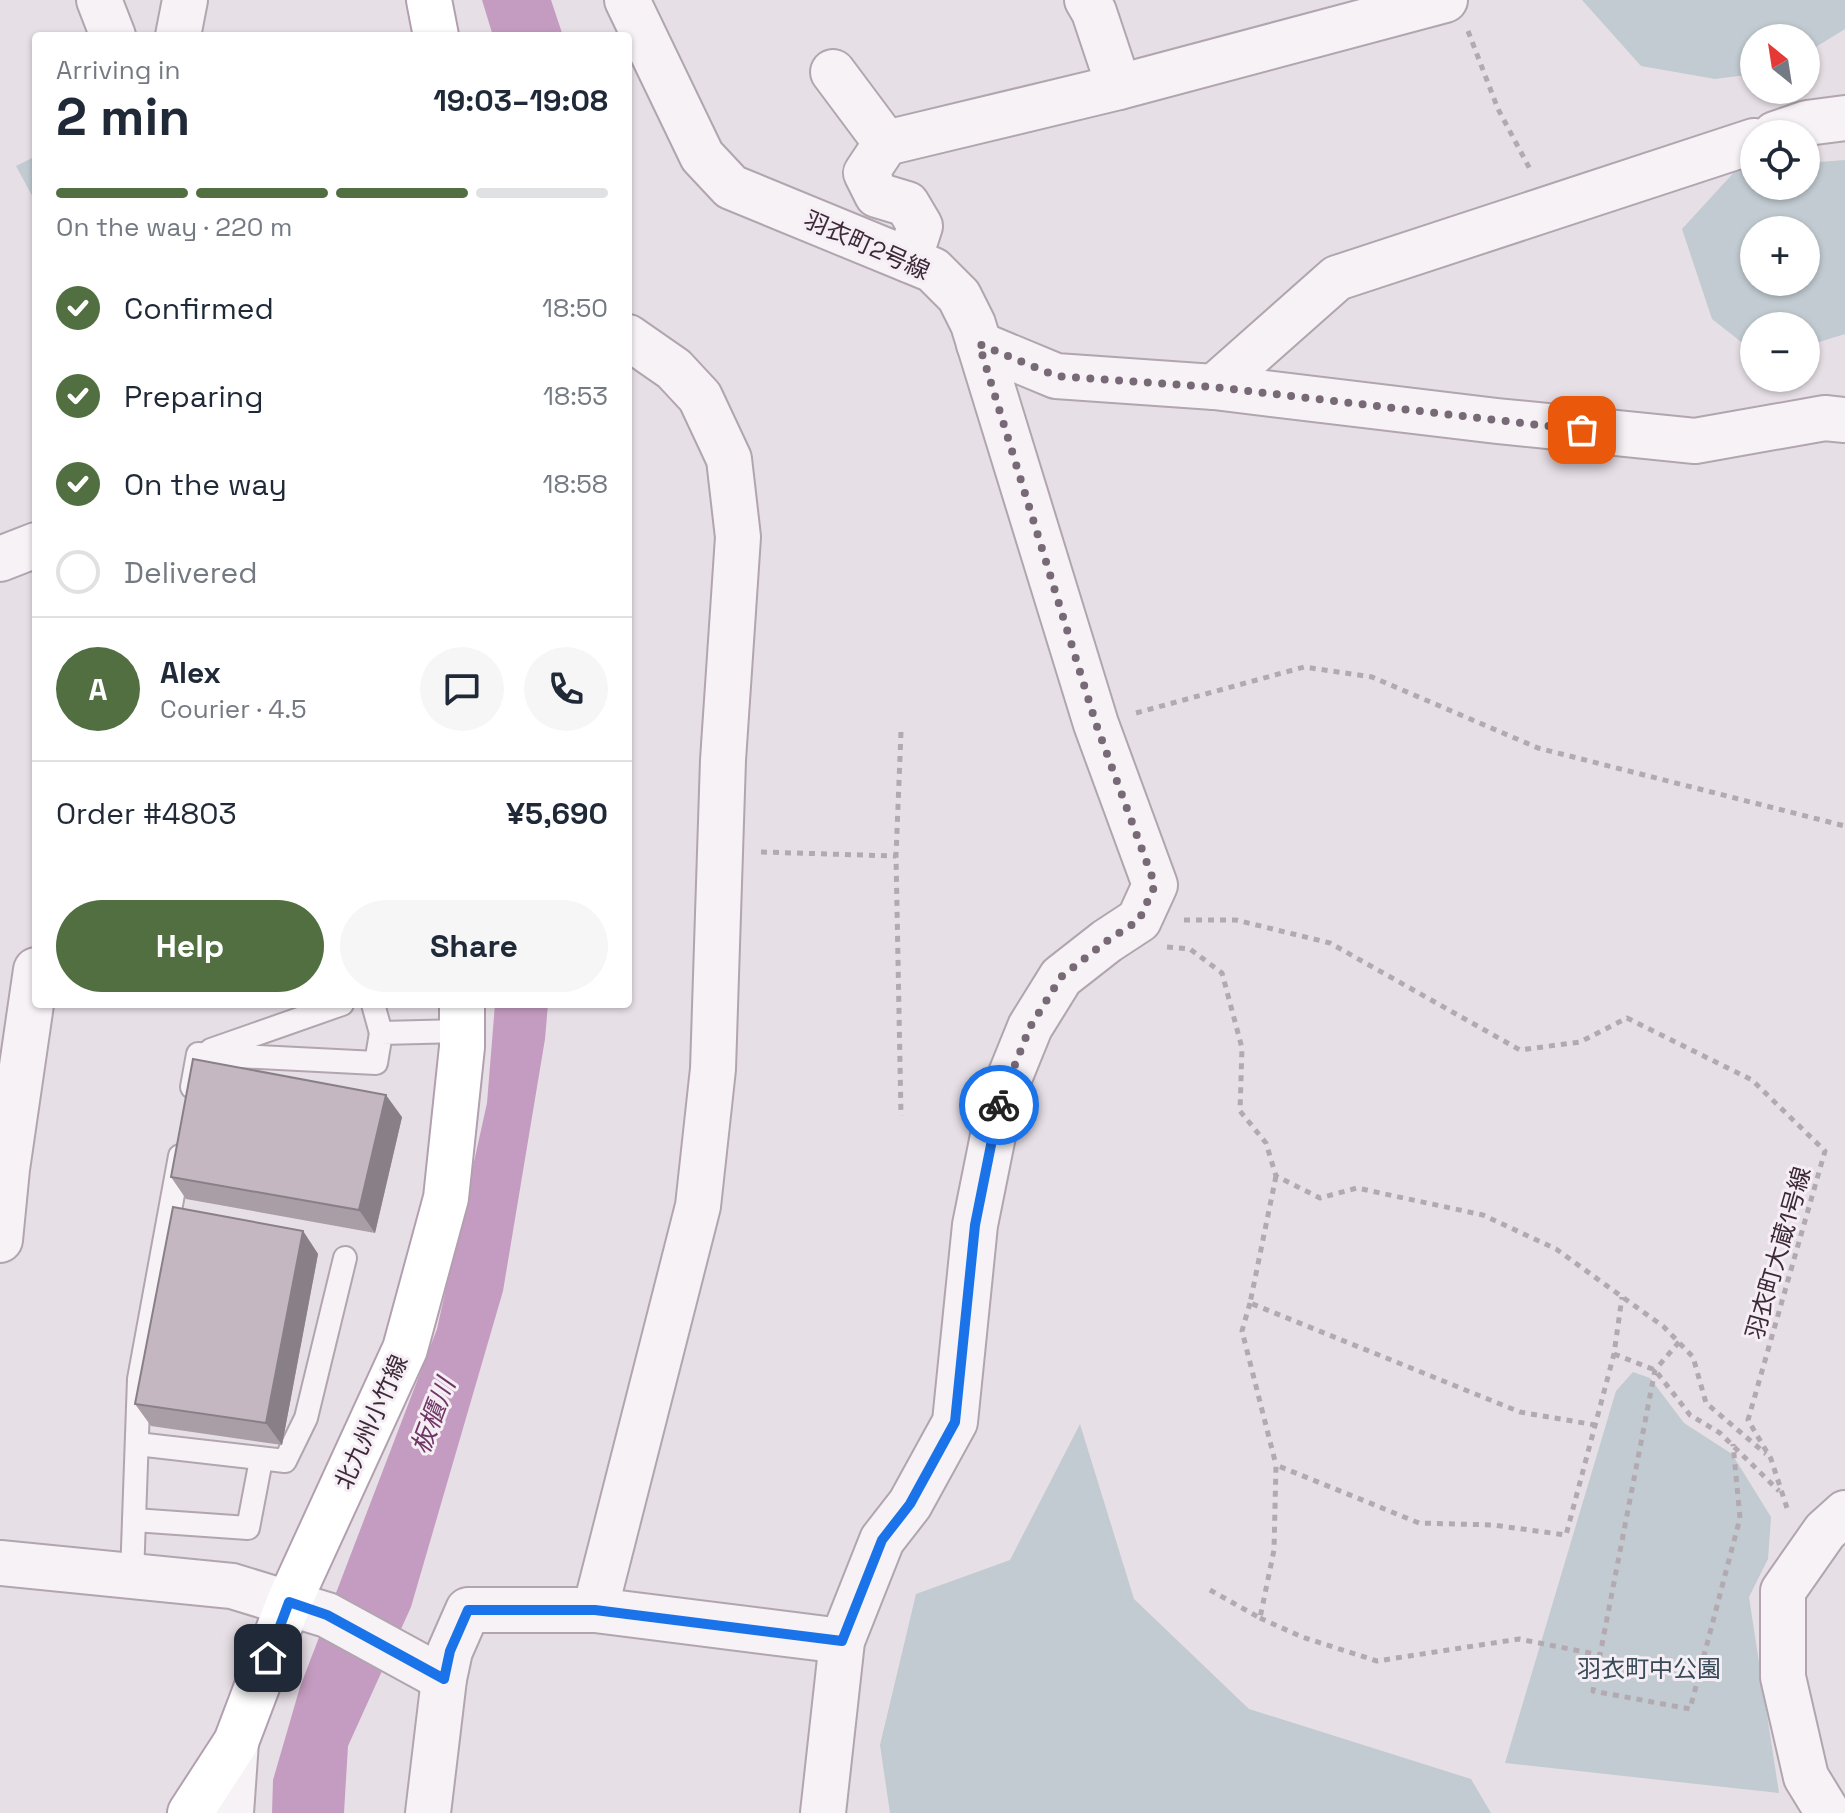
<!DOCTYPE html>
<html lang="en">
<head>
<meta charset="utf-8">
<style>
  body { margin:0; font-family:"Space Grotesk","Noto Sans JP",sans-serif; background:#f6f6f7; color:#1f2937; height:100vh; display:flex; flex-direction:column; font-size:30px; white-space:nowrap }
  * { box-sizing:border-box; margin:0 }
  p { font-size:26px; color:#747a83 }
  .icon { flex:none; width:44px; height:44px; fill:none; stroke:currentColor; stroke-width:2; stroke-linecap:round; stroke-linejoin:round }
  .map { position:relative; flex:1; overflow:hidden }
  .drawer { position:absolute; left:32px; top:32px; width:600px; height:976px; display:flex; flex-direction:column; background:#fff; border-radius:8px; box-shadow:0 2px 6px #0004 }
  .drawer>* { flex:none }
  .needle { width:52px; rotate:330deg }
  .buttons { position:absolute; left:1740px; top:24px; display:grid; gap:16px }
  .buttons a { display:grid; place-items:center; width:80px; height:80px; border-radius:50%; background:#fff; box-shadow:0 2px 6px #0004; font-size:40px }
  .pin { position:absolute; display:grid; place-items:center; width:68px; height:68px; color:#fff; margin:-34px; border-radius:16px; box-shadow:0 4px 12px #0006 }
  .courier { position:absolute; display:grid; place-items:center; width:80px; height:80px; margin:-40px; border:6px solid #1a73e8; border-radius:50%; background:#fff; color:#222; box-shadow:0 2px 10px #0007 }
  .summary em { font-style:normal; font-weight:800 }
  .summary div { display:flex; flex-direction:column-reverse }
  .summary { display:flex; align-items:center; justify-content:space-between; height:136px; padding:0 24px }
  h1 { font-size:52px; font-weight:800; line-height:60px }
  .bar { display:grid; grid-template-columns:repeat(4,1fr); gap:12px 8px; align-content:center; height:96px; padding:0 24px }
  .bar i { height:10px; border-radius:6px; background:#e0e1e3 }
  .bar .on { background:#516f40 }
  .bar p { grid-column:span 4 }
  .line { display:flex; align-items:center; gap:20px; padding:0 24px; border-top:2px solid #e0e1e3 }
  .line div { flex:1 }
  .round { display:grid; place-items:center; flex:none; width:84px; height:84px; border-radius:42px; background:#f6f6f7 }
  ol { padding:0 24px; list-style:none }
  li { display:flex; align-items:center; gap:24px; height:88px }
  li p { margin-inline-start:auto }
  li .icon { padding:8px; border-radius:50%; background:#516f40; color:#fff; stroke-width:4 }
  li:last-child { color:#747a83 }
  li i { width:44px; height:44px; border:4px solid #e0e1e3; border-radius:50% }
  .cta { display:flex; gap:16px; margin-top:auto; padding:16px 24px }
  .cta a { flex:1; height:92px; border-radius:48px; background:#516f40; color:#fff; font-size:32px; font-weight:800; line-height:92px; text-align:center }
  .cta a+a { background:#f6f6f7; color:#1f2937 }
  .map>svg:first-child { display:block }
  .green { fill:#c1cbd1; fill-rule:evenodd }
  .water { fill:#c59cc1 }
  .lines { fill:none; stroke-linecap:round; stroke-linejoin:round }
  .lane-casing { stroke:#b1a5af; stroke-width:26 }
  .street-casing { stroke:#b1a5af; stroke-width:48 }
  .primary-casing { stroke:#b29faf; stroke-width:48 }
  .path { stroke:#b3aab1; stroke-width:5; stroke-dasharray:6 6; stroke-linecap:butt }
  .lane { stroke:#f6f2f5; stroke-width:22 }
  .street { stroke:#f6f2f5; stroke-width:44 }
  .primary { stroke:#fff; stroke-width:44 }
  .wall { fill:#a99da6 }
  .shaded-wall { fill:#898087 }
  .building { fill:#c4b7c1; stroke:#898087; stroke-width:2 }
  .done { stroke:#786976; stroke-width:8; stroke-dasharray:0 14.4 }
  .route { stroke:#1a73e8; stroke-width:10 }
  .labels { text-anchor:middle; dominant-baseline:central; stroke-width:6; stroke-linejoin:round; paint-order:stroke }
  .street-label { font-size:24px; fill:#3d2939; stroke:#f5eef4 }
  .park-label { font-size:24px; fill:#374b58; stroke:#f5eef4 }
  .water-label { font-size:26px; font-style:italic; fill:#6f3666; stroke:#f5eef4 }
</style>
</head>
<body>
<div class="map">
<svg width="1845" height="1813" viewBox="0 0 1845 1813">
  <rect width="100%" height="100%" fill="#e7dfe6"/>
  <g class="green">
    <polygon points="1582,0 1845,0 1845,29 1806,53 1806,38 1754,38 1754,74 1715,79 1641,66"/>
    <polygon points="36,156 36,203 16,166"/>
    <path d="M1845,160V334L1806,346V326H1754V352L1712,319L1682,229L1737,169L1754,167V186H1806V163ZM1754,230H1806V282H1754Z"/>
    <polygon points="1633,1372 1650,1378 1684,1423 1732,1454 1771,1517 1768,1559 1749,1597 1779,1793 1505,1763 1616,1391"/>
    <polygon points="1080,1424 1134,1599 1249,1709 1471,1779 1491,1813 890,1813 880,1745 916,1594 1010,1560"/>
  </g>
  <g class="water">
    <polygon points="482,0 551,0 563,36 493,36"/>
    <polygon points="495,1004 548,1004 545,1039 503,1291 411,1607 348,1746 344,1813 272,1813 273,1780 300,1687 437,1329 487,1103"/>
  </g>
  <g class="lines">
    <g class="lane-casing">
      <g id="lane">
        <polyline points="373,1004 381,1033"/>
        <polyline points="211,1050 342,1004"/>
        <polyline points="192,1087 198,1054 376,1063 381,1033 462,1031"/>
        <polyline points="137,1444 285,1461 306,1418 345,1258"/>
        <polyline points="134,1520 248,1528 261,1460"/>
        <polyline points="132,1576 139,1379 180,1156"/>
      </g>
    </g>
    <g class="street-casing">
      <g id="street">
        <polyline points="99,0 113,36"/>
        <polyline points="627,0 702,156 731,187 933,270 959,296 973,324 1096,724 1155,885 1139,920 1107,941 1061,977 1030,1027 1000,1101 975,1225 955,1422 910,1504 882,1540 842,1641 823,1813"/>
        <polyline points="1087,0 1094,12 1119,87"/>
        <polyline points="178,36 185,0"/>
        <polyline points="833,72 886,143"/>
        <polyline points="1775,134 1807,123 1845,118"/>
        <polyline points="909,260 920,226 907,204 877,195 866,173 886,143 1119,87 1445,0"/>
        <polyline points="979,344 1056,376 1214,387 1497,421 1695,441 1825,418 1845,420"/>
        <polyline points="1214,387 1337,278 1754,141"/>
        <polyline points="0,559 36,545"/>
        <polyline points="0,1240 7,1169 36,970"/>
        <polyline points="0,1563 232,1586 327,1615 444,1679"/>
        <polyline points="595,1610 698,1206 713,1069 723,760 738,537 729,459 700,397 674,369 628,337"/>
        <polyline points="231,1813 236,1742"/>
        <polyline points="428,1813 444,1679 450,1651 468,1610 595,1610 842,1641"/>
        <polyline points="1828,1813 1806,1777 1783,1677 1783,1591 1825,1531 1845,1513"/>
      </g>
    </g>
    <g class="primary-casing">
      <g id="primary">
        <polyline points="429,0 436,36"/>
        <polyline points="190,1813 236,1742 289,1602 405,1349 446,1198 462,1047 462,1004"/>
      </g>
    </g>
    <g class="path">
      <polyline points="1468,31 1498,109 1531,171"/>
      <polyline points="1136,713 1304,667 1372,677 1538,748 1845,826"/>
      <polyline points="901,732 896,856 901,1116"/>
      <polyline points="761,852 896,856"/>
      <polyline points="1184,920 1236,920 1330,943 1520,1050 1580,1042 1627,1018 1752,1080 1825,1151 1748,1420 1771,1459 1788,1511"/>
      <polyline points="1167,947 1190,949 1222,973 1242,1048 1240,1111 1266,1143 1276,1176 1320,1198 1357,1188 1483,1215 1556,1249 1664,1327 1693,1357 1706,1403 1766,1454"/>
      <polyline points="1276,1176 1250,1303 1520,1412 1595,1425"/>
      <polyline points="1250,1303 1242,1331 1276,1465"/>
      <polyline points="1679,1342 1655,1370 1593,1691 1690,1709 1740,1518 1733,1444"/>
      <polyline points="1614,1354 1655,1370 1690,1415 1720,1433 1779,1491"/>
      <polyline points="1210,1590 1260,1618 1274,1550 1276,1465 1419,1523 1493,1525 1566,1535 1614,1354 1622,1297"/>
      <polyline points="1260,1618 1302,1637 1377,1661 1519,1639 1600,1655"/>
    </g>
    <use href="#lane" class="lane"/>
    <use href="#street" class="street"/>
    <use href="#primary" class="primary"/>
  </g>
  <g class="wall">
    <polygon points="402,1117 375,1233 186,1199 171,1177"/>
    <polygon points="303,1231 318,1254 282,1445 151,1426 135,1404"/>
  </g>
  <g class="shaded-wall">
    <polygon points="386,1095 402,1117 375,1233 359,1210"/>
    <polygon points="303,1231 318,1254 282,1445 266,1423"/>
  </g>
  <g class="building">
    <polygon points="193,1059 386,1095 359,1210 171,1177"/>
    <polygon points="173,1207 303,1231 266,1423 135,1404"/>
  </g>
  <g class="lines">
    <polyline class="done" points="999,1105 1030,1027 1061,977 1107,941 1139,920 1155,885 1096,724 979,344 1056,376 1214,387 1582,430"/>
    <polyline class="route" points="268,1658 289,1602 327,1615 444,1679 450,1651 468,1610 595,1610 842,1641 882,1540 910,1504 955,1422 975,1225 999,1105"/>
  </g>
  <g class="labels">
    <g class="street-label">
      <text transform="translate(867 245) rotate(24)">羽衣町2号線</text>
      <text transform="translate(1778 1253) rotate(-74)">羽衣町大蔵1号線</text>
      <text transform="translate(371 1422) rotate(-66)">北九州小竹線</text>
    </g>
    <g class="park-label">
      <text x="1649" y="1668">羽衣町中公園</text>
    </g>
    <g class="water-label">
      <text transform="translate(433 1416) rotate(-69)">板櫃川</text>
    </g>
  </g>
</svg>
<div class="buttons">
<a><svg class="needle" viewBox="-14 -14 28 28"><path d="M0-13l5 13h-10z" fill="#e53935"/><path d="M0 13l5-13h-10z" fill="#747a83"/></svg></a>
<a><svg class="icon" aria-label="locate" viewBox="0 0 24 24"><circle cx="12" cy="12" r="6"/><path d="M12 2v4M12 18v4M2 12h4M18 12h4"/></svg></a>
<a>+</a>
<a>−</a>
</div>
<div class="pin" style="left:1582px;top:430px;background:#ea580c"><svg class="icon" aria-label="bag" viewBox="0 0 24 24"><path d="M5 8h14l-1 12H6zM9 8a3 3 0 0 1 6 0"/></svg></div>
<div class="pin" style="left:268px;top:1658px;background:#1f2937"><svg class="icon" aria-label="home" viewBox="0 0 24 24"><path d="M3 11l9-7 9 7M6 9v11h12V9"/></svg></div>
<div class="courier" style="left:999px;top:1105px"><svg class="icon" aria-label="bike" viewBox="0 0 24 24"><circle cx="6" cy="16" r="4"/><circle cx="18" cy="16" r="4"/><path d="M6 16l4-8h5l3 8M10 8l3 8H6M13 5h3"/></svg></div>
<section class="drawer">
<div class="summary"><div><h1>2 min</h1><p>Arriving in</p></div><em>19:03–19:08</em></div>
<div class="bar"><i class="on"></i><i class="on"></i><i class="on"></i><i></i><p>On the way · 220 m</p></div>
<ol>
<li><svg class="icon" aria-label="check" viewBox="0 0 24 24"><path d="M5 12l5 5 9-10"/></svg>Confirmed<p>18:50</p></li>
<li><svg class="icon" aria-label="check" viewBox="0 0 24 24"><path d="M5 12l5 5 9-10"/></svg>Preparing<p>18:53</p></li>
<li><svg class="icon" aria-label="check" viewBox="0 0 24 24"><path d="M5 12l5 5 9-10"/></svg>On the way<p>18:58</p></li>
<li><i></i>Delivered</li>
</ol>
<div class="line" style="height:144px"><b class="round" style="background:#516f40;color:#fff">A</b><div><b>Alex</b><p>Courier · 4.5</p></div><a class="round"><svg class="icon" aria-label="chat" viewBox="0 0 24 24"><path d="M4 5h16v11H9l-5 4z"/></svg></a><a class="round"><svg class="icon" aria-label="phone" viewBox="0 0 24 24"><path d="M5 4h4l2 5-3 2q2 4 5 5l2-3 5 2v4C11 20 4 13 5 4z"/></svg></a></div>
<div class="line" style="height:104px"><div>Order #4803</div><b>¥5,690</b></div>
<div class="cta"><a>Help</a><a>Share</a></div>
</section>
</div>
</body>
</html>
